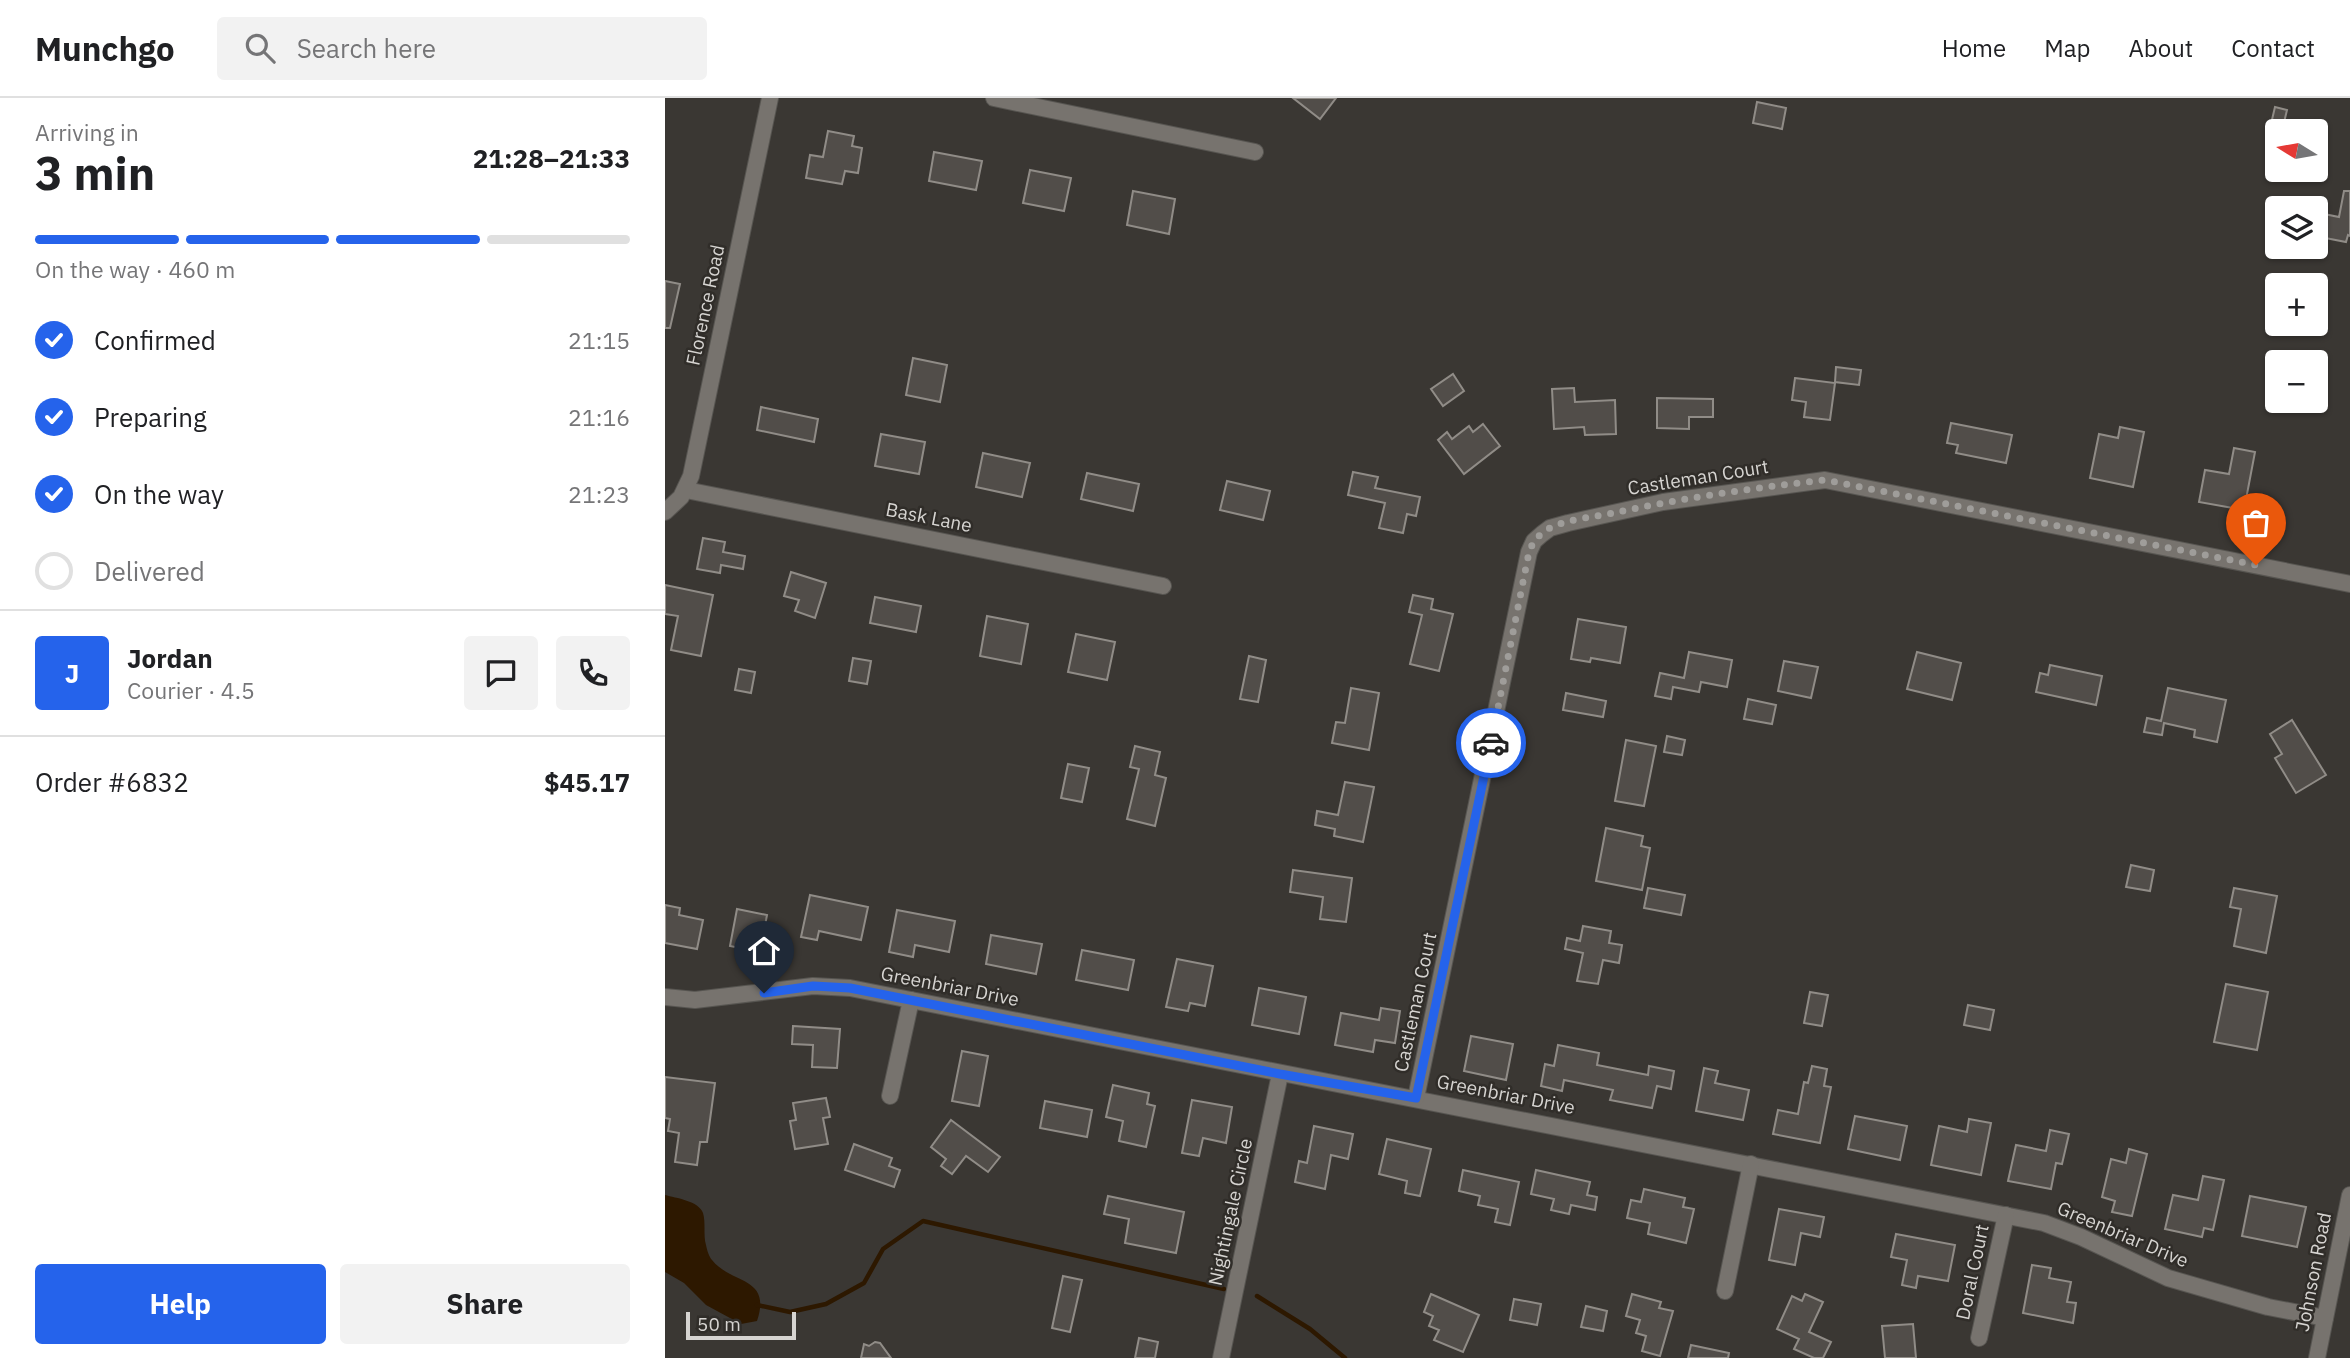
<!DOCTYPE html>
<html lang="en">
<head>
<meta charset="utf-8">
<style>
  body { margin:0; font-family:"IBM Plex Sans",sans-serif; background:#f2f2f2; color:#202124; height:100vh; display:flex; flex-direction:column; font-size:26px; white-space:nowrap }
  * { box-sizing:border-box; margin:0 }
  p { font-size:23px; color:#757577 }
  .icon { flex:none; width:38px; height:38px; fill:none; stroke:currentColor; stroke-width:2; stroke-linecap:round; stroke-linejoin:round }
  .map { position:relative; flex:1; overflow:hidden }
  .sheet { display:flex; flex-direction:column; background:#fff; width:665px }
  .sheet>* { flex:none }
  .needle { width:46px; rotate:281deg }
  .buttons { position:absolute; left:1600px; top:21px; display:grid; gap:14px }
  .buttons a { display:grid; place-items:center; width:63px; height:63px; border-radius:7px; background:#fff; box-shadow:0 2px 5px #0004; font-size:35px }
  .scale { position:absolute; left:21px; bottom:18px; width:110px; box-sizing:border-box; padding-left:7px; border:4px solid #d6d4d1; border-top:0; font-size:19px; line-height:24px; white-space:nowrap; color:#d6d4d1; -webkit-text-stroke:5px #302d29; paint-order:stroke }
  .pin { position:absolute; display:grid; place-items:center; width:60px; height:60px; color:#fff; margin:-72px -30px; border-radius:50% 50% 50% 0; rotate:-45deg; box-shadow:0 0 7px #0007 }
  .pin .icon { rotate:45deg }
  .courier { position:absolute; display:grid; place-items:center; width:70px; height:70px; margin:-35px; border:5px solid #2563eb; border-radius:50%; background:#fff; color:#222; box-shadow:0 2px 9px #0007 }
  .summary em { font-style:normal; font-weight:800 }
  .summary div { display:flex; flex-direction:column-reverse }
  .summary { display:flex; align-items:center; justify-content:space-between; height:119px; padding:0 35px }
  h1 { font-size:46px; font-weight:800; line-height:52px }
  .bar { display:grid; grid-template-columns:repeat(4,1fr); gap:10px 7px; align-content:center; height:84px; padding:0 35px }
  .bar i { height:9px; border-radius:5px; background:#e0e0e0 }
  .bar .selected { background:#2563eb }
  .bar p { grid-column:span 4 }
  .line { display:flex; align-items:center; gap:18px; padding:0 35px; border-top:2px solid #e0e0e0 }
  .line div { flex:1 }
  .round { display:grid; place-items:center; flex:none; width:74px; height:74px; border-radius:7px; background:#f2f2f2 }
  ol { padding:0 35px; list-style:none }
  li { display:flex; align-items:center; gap:21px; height:77px }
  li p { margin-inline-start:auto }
  li .icon { padding:7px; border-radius:50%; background:#2563eb; color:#fff; stroke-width:4 }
  li:last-child { color:#757577 }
  li i { width:38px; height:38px; border:4px solid #e0e0e0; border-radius:50% }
  .primary-button { display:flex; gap:14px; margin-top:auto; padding:14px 35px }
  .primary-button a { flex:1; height:80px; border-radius:7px; background:#2563eb; color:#fff; font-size:28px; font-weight:800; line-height:80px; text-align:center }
  .primary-button a+a { background:#f2f2f2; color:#202124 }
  header { display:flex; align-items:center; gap:42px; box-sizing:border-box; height:98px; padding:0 35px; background:#fff; border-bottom:2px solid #e0e0e0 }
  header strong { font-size:33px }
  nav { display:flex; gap:38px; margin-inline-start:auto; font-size:24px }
  .search { width:490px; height:63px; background:#f2f2f2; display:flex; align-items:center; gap:18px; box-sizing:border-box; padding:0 24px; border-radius:7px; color:#757577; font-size:26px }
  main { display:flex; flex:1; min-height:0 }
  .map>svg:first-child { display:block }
  .water { fill:#2d1800 }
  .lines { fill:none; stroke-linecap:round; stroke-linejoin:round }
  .stream { stroke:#2d1800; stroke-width:4.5 }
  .building { fill:#514d49; stroke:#908c87; stroke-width:2 }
  .minor-casing { stroke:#575551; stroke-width:18 }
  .minor { stroke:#77736e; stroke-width:16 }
  .done { stroke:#9f9d9a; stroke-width:7; stroke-dasharray:0 12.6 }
  .route { stroke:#2563eb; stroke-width:9 }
  .labels { text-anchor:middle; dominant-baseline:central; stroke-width:5; stroke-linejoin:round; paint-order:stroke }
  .street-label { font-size:19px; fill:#d6d4d1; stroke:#302d29 }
</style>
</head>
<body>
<header>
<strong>Munchgo</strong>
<div class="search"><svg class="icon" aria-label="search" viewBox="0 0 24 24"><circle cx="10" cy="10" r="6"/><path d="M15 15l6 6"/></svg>Search here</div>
<nav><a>Home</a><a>Map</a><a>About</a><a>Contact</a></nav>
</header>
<main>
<section class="sheet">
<div class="summary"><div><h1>3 min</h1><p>Arriving in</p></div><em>21:28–21:33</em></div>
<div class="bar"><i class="selected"></i><i class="selected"></i><i class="selected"></i><i></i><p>On the way · 460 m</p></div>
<ol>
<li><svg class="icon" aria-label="check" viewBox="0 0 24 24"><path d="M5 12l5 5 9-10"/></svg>Confirmed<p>21:15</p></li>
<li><svg class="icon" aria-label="check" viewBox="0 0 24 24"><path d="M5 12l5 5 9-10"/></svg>Preparing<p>21:16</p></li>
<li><svg class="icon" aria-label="check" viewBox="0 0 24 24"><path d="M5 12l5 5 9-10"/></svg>On the way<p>21:23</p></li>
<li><i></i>Delivered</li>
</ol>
<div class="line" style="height:126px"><b class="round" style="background:#2563eb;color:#fff">J</b><div><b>Jordan</b><p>Courier · 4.5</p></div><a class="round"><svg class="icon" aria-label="chat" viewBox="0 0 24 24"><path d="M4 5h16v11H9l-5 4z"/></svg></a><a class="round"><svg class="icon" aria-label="phone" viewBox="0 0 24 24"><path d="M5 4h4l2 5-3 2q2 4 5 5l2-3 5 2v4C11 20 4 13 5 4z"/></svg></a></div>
<div class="line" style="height:91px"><div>Order #6832</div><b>$45.17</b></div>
<div class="primary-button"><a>Help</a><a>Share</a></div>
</section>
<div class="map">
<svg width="1685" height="1260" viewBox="0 0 1685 1260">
  <rect width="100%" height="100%" fill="#3a3733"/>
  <path class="water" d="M0,1097C11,1100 34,1103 38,1115C41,1125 38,1137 41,1147C42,1152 44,1159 47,1162C67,1187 107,1178 92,1223L76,1226L41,1207L19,1185L0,1174Z"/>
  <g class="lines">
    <g class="stream">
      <polyline points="592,1198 645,1231 680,1260"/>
      <polyline points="92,1207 125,1214 161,1206 199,1185 218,1151 258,1123 559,1191"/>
    </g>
  </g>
  <g class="building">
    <polygon points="628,0 671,0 655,21"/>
    <polygon points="1092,4 1121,10 1117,31 1088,25"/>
    <polygon points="1610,9 1622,12 1617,33 1605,30"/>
    <polygon points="163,33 189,38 187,48 197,50 193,75 180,73 177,86 141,80 145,57 158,59"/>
    <polygon points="269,54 317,63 311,92 264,83"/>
    <polygon points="365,72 406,80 399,113 358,105"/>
    <polygon points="468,93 510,101 504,136 462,127"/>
    <polygon points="1679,93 1685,93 1685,138 1683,137 1681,144 1650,138 1654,115 1674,119"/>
    <polygon points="0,183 15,186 5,230 0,230"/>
    <polygon points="248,260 282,267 275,304 241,297"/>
    <polygon points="1171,269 1196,272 1194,287 1170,284"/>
    <polygon points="788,276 799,293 778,308 766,291"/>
    <polygon points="1130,280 1170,285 1165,322 1139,319 1141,304 1127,302"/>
    <polygon points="909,290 910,304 950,302 951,336 920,337 919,329 889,331 887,291"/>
    <polygon points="992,300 1048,301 1048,319 1024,319 1024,331 992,330"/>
    <polygon points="96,309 153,321 149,344 92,332"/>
    <polygon points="1286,325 1347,337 1341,365 1291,355 1293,347 1282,345"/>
    <polygon points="818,326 835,348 799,376 773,342 782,334 787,341 804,328 808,334"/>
    <polygon points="1455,329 1479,334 1468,389 1425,380 1434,336 1453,340"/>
    <polygon points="216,336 260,344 254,376 210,368"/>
    <polygon points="1569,350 1590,354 1579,412 1534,404 1540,372 1564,376"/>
    <polygon points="318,355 365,365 357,399 311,389"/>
    <polygon points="688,374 713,379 710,390 755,399 751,418 742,416 738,435 714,430 720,405 683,397"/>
    <polygon points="422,375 474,386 468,413 416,401"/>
    <polygon points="562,383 605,393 598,422 555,412"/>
    <polygon points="38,440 60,444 58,454 80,458 78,471 56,467 55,475 32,471"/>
    <polygon points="126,474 161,485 150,520 130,513 134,502 119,498"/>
    <polygon points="0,487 48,497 36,558 6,552 13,518 0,516"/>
    <polygon points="748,497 768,501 766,511 788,516 774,573 745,566 757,517 744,514"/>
    <polygon points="210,499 256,508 251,534 205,525"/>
    <polygon points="322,518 363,526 356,566 315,558"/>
    <polygon points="913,521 961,529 955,565 926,560 925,564 906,561"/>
    <polygon points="411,536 450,544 442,582 403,574"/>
    <polygon points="1024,554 1067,562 1062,589 1036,584 1034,594 1008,589 1006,601 990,598 995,575 1019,580"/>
    <polygon points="1252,554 1296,565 1287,602 1242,591"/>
    <polygon points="584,558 601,562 593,604 575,601"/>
    <polygon points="188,560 206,563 202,586 184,583"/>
    <polygon points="1119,563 1153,569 1146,600 1113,593"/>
    <polygon points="1385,567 1437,578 1431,607 1371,594 1375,575 1383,577"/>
    <polygon points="74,571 90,574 86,595 70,592"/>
    <polygon points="686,590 714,595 704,652 667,645 671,624 680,625"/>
    <polygon points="1503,590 1561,602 1552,644 1529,639 1530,632 1499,625 1497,637 1479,634 1482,620 1496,623"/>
    <polygon points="901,595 941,603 938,619 898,612"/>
    <polygon points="1083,601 1111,607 1107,626 1079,621"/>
    <polygon points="1627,622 1661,677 1631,695 1610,660 1617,656 1605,636"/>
    <polygon points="1002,638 1020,642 1017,657 999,654"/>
    <polygon points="961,642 991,648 979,708 950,703"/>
    <polygon points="470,648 495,654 490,677 501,680 490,728 462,721 474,671 465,669"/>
    <polygon points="403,666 424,670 417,704 396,700"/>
    <polygon points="680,684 709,689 698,744 669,738 670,731 650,727 652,713 673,717"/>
    <polygon points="941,730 978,738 976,748 985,750 977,792 931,783"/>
    <polygon points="1466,767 1489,772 1485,793 1461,789"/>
    <polygon points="628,772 687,780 681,824 655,821 658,799 625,794"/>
    <polygon points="983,790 1020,797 1016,817 979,810"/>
    <polygon points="1569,790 1612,798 1601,855 1569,848 1576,811 1565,809"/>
    <polygon points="145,797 203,809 196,842 154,833 152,842 136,839"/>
    <polygon points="0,807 15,810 14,817 38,822 32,851 0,845"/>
    <polygon points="72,811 102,817 95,854 65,848"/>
    <polygon points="232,812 290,823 284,854 250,847 248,859 224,854"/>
    <polygon points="918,828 946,833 944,845 957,847 954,865 938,862 933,886 912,883 918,855 900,851 902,840 915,843"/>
    <polygon points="326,837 377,846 371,876 321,866"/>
    <polygon points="417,852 469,862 463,892 411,882"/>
    <polygon points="512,861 548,868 540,908 525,905 523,913 501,909"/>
    <polygon points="1561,886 1603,894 1592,952 1549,944"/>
    <polygon points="594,890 641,899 634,936 587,927"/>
    <polygon points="1145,894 1163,897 1157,928 1139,925"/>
    <polygon points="1303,907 1329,912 1325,932 1299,927"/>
    <polygon points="716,910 735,913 730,945 710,942 708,954 670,947 676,915 714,922"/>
    <polygon points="128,928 175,931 172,970 147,969 148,947 127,946"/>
    <polygon points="806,938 848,946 841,982 799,973"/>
    <polygon points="893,947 934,955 932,967 983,977 984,968 1009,973 1006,991 992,988 987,1010 945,1002 948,992 899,982 897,993 876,988 880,966 889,968"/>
    <polygon points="297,953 323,958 314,1008 287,1003"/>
    <polygon points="1147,968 1162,971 1159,988 1166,989 1155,1045 1108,1036 1113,1012 1133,1016 1139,984 1143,985"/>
    <polygon points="1039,970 1053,973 1050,985 1084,992 1078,1022 1031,1013"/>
    <polygon points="0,979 50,985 42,1044 35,1044 32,1067 10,1064 14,1035 3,1033 5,1021 0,1020"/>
    <polygon points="448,987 484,995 482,1006 490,1008 481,1049 454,1043 458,1023 441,1019"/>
    <polygon points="161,1000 165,1019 158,1020 163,1046 130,1051 125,1023 131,1022 128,1005"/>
    <polygon points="527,1002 567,1009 561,1045 538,1040 534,1058 517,1055"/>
    <polygon points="380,1003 427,1012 422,1039 375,1030"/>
    <polygon points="1190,1018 1242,1028 1235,1062 1183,1051"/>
    <polygon points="1304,1021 1326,1025 1316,1077 1266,1067 1274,1028 1302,1034"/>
    <polygon points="286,1022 335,1059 323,1074 301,1058 287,1076 276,1068 281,1061 266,1049"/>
    <polygon points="649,1028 688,1036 683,1061 666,1057 660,1091 630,1084 634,1063 642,1065"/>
    <polygon points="1385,1032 1404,1036 1397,1066 1391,1065 1386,1091 1343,1083 1351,1047 1381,1053"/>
    <polygon points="722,1041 766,1051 755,1098 740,1095 742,1083 714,1076"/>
    <polygon points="189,1046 227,1060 224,1068 235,1072 229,1089 180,1072"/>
    <polygon points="1464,1051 1482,1056 1467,1118 1447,1114 1450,1103 1437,1099 1446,1061 1461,1065"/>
    <polygon points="798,1072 854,1084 845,1127 830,1124 833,1111 813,1107 815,1098 794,1093"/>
    <polygon points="871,1072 925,1084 922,1097 932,1099 930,1112 906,1107 904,1116 886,1112 889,1101 866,1096"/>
    <polygon points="1538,1078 1559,1082 1548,1132 1539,1130 1537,1139 1500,1131 1508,1097 1533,1102"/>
    <polygon points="979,1091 1020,1100 1018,1109 1029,1111 1021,1145 983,1136 985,1125 962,1120 966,1102 976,1104"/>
    <polygon points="443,1098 519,1114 511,1155 460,1145 464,1121 439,1116"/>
    <polygon points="1585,1098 1641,1109 1632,1149 1577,1138"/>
    <polygon points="1114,1111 1159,1119 1155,1139 1136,1135 1130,1167 1104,1162"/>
    <polygon points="1231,1136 1290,1147 1283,1183 1253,1178 1251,1190 1237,1187 1242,1162 1226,1159"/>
    <polygon points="1367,1167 1386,1170 1384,1180 1406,1184 1402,1204 1411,1205 1408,1225 1358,1215"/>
    <polygon points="398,1178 417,1182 405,1234 387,1230"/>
    <polygon points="766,1196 814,1217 798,1254 769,1242 774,1232 764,1228 768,1218 759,1214"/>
    <polygon points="967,1196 996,1204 994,1210 1008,1213 995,1258 977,1253 981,1238 971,1235 975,1222 961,1218"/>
    <polygon points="1140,1196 1158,1204 1144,1234 1166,1244 1158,1260 1149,1260 1129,1251 1134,1241 1112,1231 1127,1198 1137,1203"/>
    <polygon points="849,1201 876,1206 872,1227 845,1222"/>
    <polygon points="921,1208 942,1213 938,1233 916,1229"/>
    <polygon points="1248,1226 1251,1260 1220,1260 1217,1228"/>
    <polygon points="474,1240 493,1244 490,1260 470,1260"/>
    <polygon points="210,1244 215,1245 226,1260 196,1260 199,1246 204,1248"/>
    <polygon points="1026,1247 1064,1255 1063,1260 1023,1260"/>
  </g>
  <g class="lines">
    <g class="minor-casing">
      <g id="minor">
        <polyline points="329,0 590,54"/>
        <polyline points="21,392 498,488"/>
        <polyline points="0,414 16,399 26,378 105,0"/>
        <path d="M0,899L30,902L148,888L185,890C583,970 982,1044 1379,1125L1416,1139L1503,1180L1603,1209L1660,1220"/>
        <polyline points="225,998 246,902"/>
        <polyline points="751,1000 864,454 869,443 877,436 885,430 903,425 998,404 1160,382 1685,486"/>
        <polyline points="1060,1193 1086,1066"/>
        <polyline points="1314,1240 1341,1117"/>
        <polyline points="556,1260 615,976"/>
        <polyline points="1652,1260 1685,1097"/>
      </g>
    </g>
    <use href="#minor" class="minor"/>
  </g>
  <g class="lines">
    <path class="done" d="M826,645L864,454C868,443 874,436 885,430C903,421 928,419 948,415C1018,400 1088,390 1160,382L1591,467"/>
    <polyline class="route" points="99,895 148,888 185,890 615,976 751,1000 826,645"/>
  </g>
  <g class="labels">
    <g class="street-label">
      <text transform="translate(40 207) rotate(-78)">Florence Road</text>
      <text transform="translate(1033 379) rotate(-9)">Castleman Court</text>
      <text transform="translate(264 419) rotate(11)">Bask Lane</text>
      <text transform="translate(285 888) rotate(11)">Greenbriar Drive</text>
      <text transform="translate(750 904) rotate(-78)">Castleman Court</text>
      <text transform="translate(841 996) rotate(11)">Greenbriar Drive</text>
      <text transform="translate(565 1114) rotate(-78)">Nightingale Circle</text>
      <text transform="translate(1458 1136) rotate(23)">Greenbriar Drive</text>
      <text transform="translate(1307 1174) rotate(-78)">Doral Court</text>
      <text transform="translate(1648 1174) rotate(-79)">Johnson Road</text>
    </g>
  </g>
</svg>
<div class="buttons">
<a><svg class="needle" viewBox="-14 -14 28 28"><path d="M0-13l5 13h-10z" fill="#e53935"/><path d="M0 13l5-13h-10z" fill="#757577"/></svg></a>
<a><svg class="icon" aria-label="layers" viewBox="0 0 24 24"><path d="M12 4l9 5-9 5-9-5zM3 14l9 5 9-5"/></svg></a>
<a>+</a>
<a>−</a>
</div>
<div class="scale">50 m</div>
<div class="pin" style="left:1591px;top:467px;background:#ea580c"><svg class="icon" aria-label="bag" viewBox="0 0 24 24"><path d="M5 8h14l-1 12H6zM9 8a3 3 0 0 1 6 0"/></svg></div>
<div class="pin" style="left:99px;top:895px;background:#1f2937"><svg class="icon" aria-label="home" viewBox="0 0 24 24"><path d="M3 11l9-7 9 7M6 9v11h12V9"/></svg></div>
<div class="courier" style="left:826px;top:645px"><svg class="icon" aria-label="car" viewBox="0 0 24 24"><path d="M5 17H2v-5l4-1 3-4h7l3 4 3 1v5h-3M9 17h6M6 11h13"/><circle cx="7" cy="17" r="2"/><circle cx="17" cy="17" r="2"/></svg></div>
</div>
</main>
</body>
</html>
